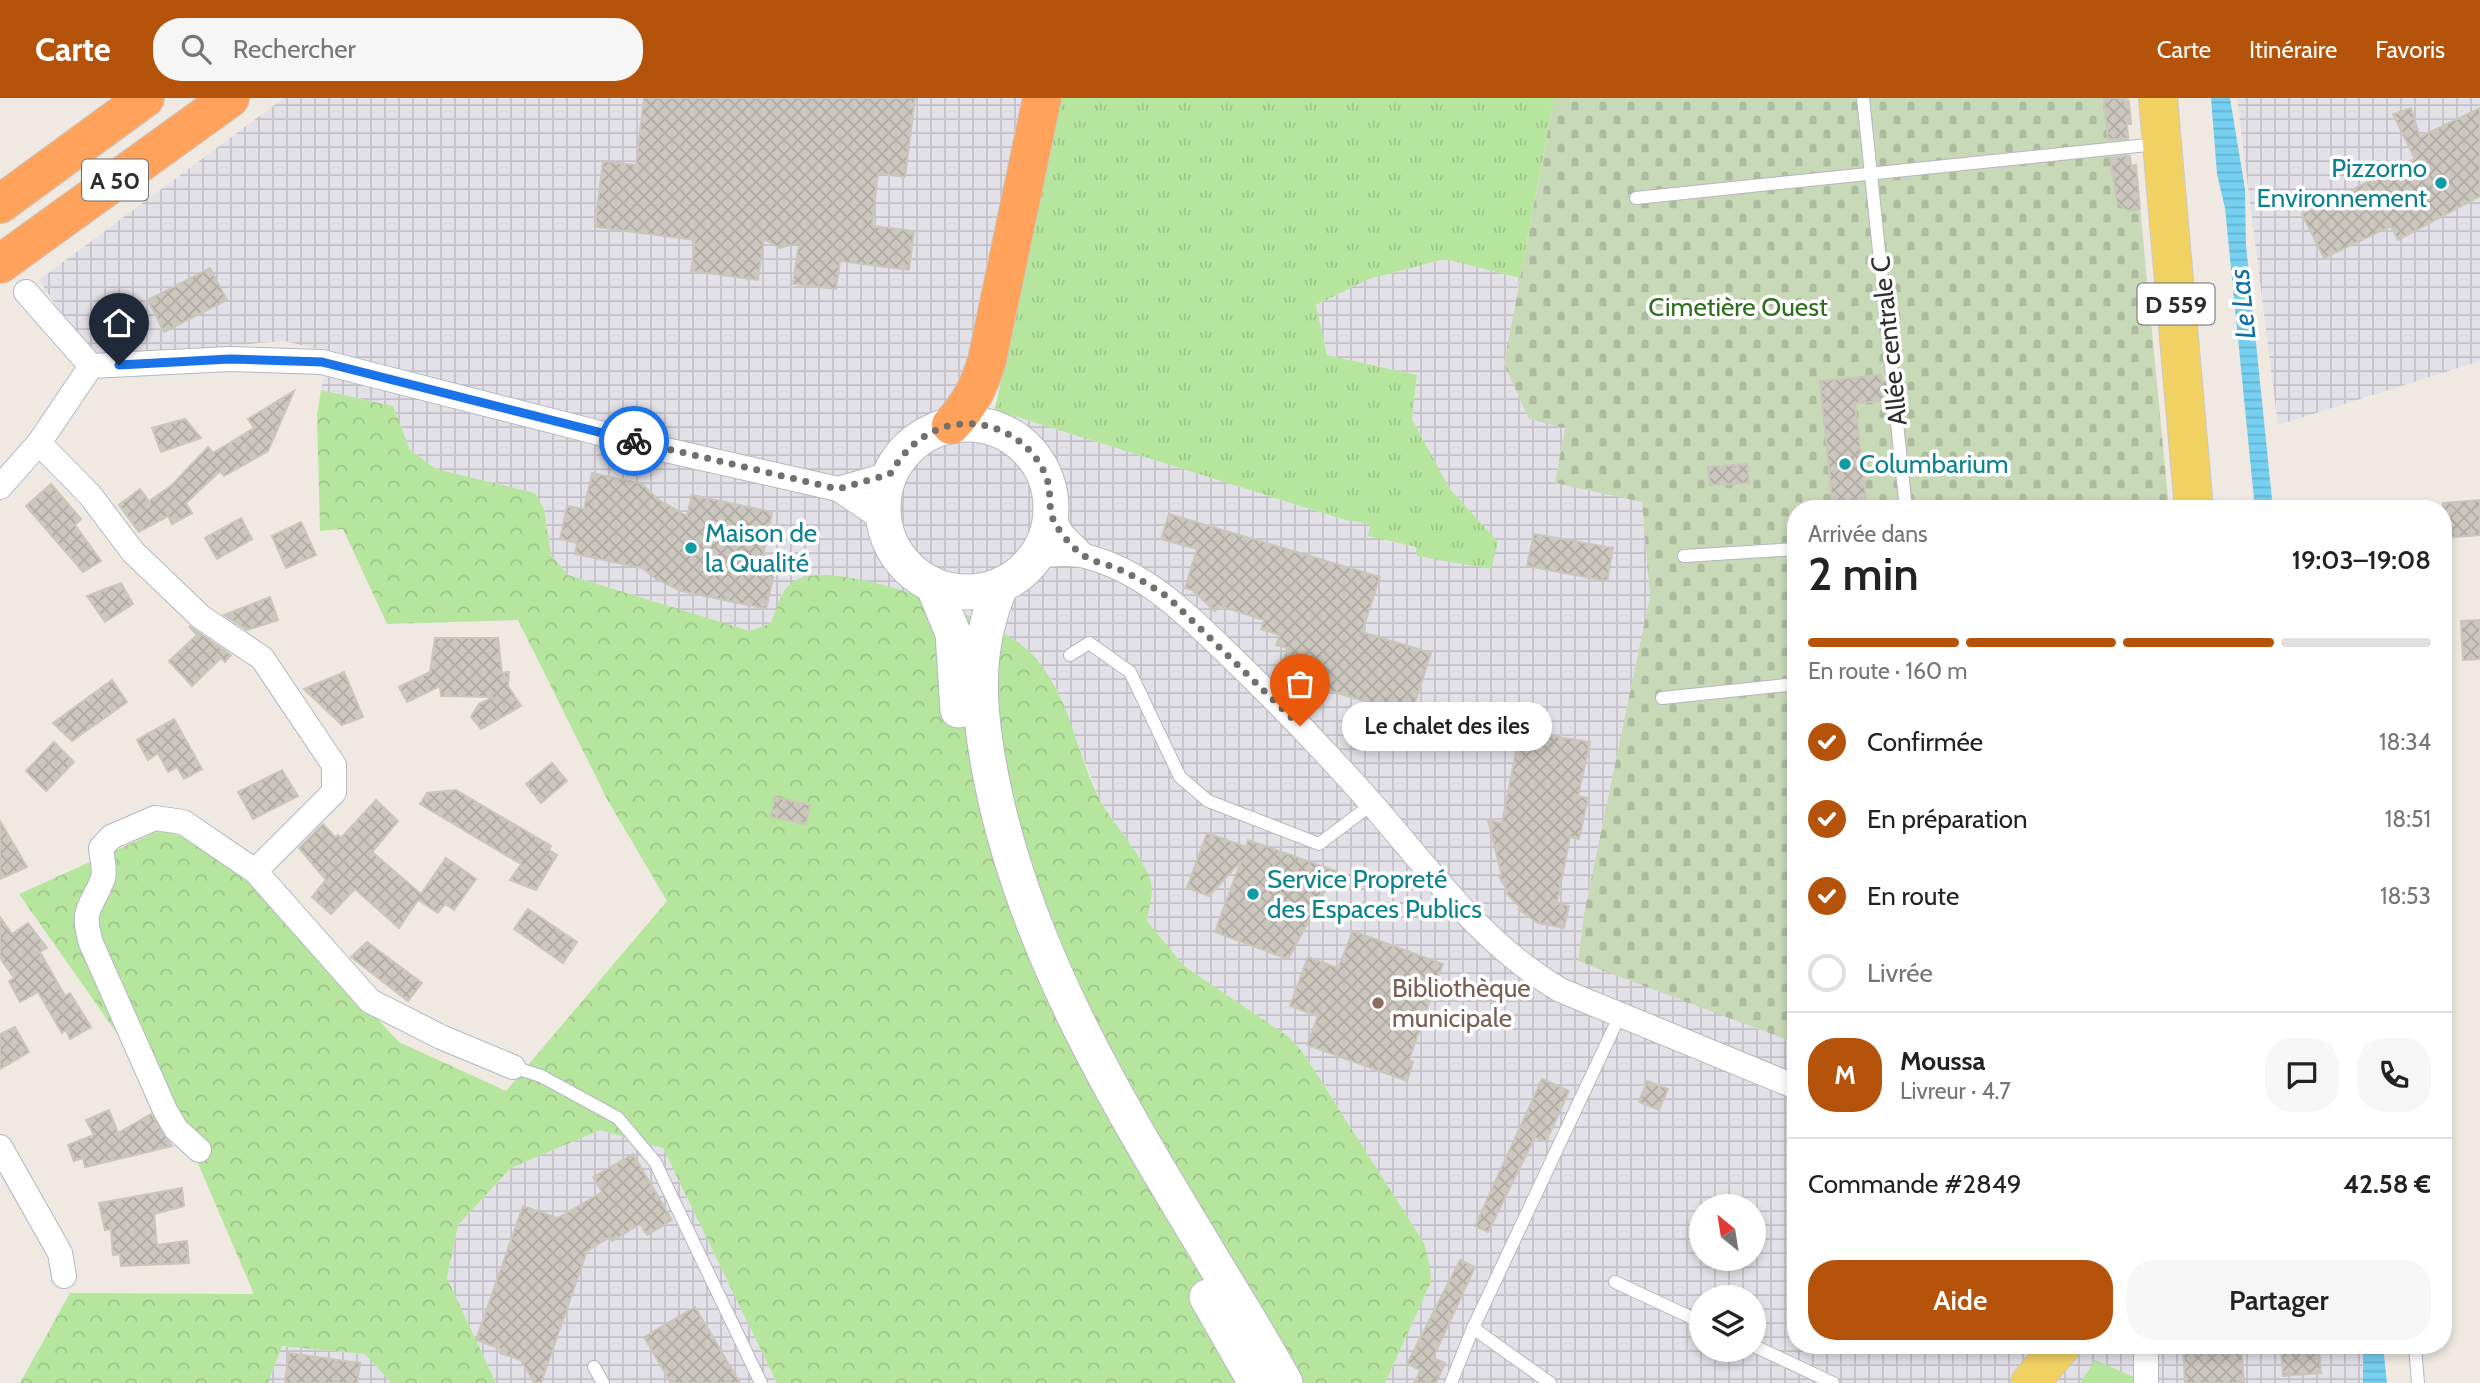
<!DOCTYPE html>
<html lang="fr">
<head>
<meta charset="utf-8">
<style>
  body { margin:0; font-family:Cabin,sans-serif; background:#f6f6f6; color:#222; height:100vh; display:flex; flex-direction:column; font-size:26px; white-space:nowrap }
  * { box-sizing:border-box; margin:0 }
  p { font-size:23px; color:#767676 }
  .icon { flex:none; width:38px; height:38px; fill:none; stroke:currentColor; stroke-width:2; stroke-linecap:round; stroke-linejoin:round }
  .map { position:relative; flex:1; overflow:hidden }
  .details { position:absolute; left:1787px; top:402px; width:665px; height:854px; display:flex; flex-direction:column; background:#fff; border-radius:28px; box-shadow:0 4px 10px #0003 }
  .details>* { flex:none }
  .needle { width:46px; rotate:330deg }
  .buttons { position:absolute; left:1689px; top:1096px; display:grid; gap:14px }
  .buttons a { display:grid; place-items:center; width:77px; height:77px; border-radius:50%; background:#fff; box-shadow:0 4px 10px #0003; font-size:35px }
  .pin { position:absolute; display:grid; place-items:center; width:60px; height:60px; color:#fff; margin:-72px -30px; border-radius:50% 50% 50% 0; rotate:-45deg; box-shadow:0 0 7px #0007 }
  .pin .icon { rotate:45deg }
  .courier { position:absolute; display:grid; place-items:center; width:70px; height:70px; margin:-35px; border:5px solid #1a73e8; border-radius:50%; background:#fff; color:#222; box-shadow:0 2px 9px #0007 }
  .bubble { position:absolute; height:49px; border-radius:24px; background:#fff; box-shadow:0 4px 10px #0003; font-size:23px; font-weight:600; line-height:49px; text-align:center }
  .summary em { font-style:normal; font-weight:600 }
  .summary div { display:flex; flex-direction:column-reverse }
  .summary { display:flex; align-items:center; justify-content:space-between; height:119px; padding:0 21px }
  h1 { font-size:46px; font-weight:600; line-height:52px }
  .bar { display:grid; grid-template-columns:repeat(4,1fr); gap:10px 7px; align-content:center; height:84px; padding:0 21px }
  .bar i { height:9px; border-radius:5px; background:#e0e0e0 }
  .bar .current { background:#b45309 }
  .bar p { grid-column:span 4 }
  .line { display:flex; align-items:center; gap:18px; padding:0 21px; border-top:2px solid #e0e0e0 }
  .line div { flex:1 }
  .round { display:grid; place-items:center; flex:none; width:74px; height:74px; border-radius:28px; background:#f6f6f6 }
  ol { padding:0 21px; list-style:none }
  li { display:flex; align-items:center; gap:21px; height:77px }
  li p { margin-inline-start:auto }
  li .icon { padding:7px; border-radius:50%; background:#b45309; color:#fff; stroke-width:4 }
  li:last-child { color:#767676 }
  li i { width:38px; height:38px; border:4px solid #e0e0e0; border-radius:50% }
  .cta { display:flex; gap:14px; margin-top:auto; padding:14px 21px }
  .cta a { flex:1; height:80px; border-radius:28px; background:#b45309; color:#fff; font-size:28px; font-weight:600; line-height:80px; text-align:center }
  .cta a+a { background:#f6f6f6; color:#222 }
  header { display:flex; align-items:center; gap:42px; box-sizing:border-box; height:98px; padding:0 35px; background:#b45309; color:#fff }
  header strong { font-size:33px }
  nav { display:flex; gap:38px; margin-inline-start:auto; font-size:24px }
  .search { width:490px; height:63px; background:#f6f6f6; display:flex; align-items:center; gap:18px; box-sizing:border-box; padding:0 24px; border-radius:28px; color:#767676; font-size:26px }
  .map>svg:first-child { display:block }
  .industrial { fill:url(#industrial-grid); fill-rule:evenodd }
  .grass { fill:url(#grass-tufts) }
  .forest { fill:url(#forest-crowns) }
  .cemetery { fill:url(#cemetery-stones) }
  .garden { fill:#b6e59e }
  .water { fill:url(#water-rules) }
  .building { fill:url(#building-cross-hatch); stroke:#cbc5ba; stroke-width:2 }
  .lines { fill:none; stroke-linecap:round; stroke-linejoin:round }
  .lane-casing { stroke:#b4b7c1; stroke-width:14 }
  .street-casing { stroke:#b4b7c1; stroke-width:26 }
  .secondary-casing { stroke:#b4b7c1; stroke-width:37 }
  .primary-casing { stroke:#c9c9c9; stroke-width:40 }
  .highway-casing { stroke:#c9c9c9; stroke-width:40 }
  .lane { stroke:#fff; stroke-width:12 }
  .street { stroke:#fff; stroke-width:24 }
  .secondary { stroke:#fff; stroke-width:35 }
  .primary { stroke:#f2d163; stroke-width:38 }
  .highway { stroke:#ffa35c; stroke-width:38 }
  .done { stroke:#726f6d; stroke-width:7; stroke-dasharray:0 12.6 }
  .route { stroke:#1a73e8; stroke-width:9 }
  .culture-dot { fill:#0f9aa8; stroke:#fff; stroke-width:2.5 }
  .education-dot { fill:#8d6e63; stroke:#fff; stroke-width:2.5 }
  .labels { text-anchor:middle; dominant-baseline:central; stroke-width:7; stroke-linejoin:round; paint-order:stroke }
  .shield { fill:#fff; stroke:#6d6d6d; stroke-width:2 }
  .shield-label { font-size:24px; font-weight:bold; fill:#2e2e2e }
  .culture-label { font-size:26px; fill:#0d838f; stroke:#fff; text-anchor:start }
  .park-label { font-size:26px; fill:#2c6e1b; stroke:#fff }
  .street-label { font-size:26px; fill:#2e2e2e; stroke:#fff }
  .education-label { font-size:26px; fill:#785e54; stroke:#fff; text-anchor:start }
  .water-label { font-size:28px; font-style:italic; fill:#0d6fa3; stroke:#fff }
</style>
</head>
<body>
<header>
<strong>Carte</strong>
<div class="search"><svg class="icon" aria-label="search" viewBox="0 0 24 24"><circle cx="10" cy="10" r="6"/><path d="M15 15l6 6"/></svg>Rechercher</div>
<nav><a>Carte</a><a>Itinéraire</a><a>Favoris</a></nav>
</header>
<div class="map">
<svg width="2480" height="1285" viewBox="0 0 2480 1285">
  <defs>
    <pattern id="industrial-grid" width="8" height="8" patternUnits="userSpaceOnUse" patternTransform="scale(1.75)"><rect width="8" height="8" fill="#e3e1e8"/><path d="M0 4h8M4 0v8" fill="none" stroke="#c3c1c7"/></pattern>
    <pattern id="grass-tufts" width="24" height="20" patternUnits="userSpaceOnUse" patternTransform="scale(1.75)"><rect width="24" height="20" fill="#b6e59e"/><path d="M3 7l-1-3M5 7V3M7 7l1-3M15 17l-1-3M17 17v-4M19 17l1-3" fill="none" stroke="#9dc588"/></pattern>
    <pattern id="forest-crowns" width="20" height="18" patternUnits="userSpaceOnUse" patternTransform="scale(1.75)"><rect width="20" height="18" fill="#b6e59e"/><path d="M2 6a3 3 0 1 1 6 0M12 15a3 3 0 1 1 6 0" fill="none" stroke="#9dc588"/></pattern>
    <pattern id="cemetery-stones" width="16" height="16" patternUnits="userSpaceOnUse" patternTransform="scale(1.75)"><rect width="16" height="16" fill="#c8d9b8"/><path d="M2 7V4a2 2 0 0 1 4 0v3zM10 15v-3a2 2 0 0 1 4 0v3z" fill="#acbb9e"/></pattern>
    <pattern id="water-rules" width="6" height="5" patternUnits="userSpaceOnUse" patternTransform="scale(1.75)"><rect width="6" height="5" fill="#75cff0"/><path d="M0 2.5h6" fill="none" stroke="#66b2ce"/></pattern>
    <pattern id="building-cross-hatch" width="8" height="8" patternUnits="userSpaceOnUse" patternTransform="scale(1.75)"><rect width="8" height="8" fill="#cbc7bf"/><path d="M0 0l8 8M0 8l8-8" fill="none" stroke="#afaba4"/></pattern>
  </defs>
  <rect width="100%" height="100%" fill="#efe9e1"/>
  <g class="industrial">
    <path d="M284,0H1026L966,291L950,309L995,312L1345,422L1370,426L1387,443L1416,449L1498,444L1449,390L1412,321L1417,277L1327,257L1316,207L1369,181L1445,161L1520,180L1504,266L1565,330L1555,385L1642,403L1650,498L1584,816L1578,862L1795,945L1796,1248H2363V1285H2135L2095,1262L2080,1285H1385L1431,1184L1424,1145L1304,956L1289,939L1184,868L1147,823L1152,791L1146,774L1100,702L1053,582L782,495L771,525L750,533L568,477L551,457L544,411L535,395L436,371L410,352L393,308L321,292L329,254L285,243L214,249L136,264L102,266L87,253L39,182ZM1701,1108H1754V1160H1701ZM1701,1199H1754V1251H1701Z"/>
    <polygon points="2237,0 2480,0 2480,263 2278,327"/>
    <polygon points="600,1032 663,1050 777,1285 496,1285 447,1180 458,1127 511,1070"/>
    <polygon points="281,1248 365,1256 391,1285 268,1285"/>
  </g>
  <polygon class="grass" points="1059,0 1554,0 1520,180 1445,161 1369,181 1316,207 1327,257 1417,277 1412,321 1449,390 1498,444 1491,471 1417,458 1416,449 1368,438 1370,426 1345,422 995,312"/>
  <path class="forest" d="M321,292L393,308L410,352L436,371L535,395L544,411L551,457L568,477L750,533L771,525C777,509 781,489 798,481C841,461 1000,522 1031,555C1073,601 1074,653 1101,704C1113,726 1151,767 1152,791C1152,801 1148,813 1147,823L1184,868L1289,939L1304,956L1424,1145L1430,1168L1431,1184L1385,1285H777L663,1050L600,1032L511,1070L458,1127L447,1180L496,1285H391L365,1256L282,1248L268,1285H20L70,1195L254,1196L182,1028L19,796L163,731L194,744L252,786L399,944L506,993L667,803L607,701L518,522L387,526L343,431L320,433L317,317Z"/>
  <polygon class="cemetery" points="1554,0 2129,0 2131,26 2127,27 2131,67 2136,67 2169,411 1796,411 1795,945 1578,863 1584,816 1650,498 1642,404 1555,385 1565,330 1529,321 1504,266"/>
  <polygon class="garden" points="2095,1262 2136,1280 2135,1285 2080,1285"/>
  <g class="water">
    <polygon points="2211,0 2230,0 2245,91 2246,147 2273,411 2255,411 2225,110 2217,76"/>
    <polygon points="2363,1248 2383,1248 2387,1285 2363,1285"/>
  </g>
  <g class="building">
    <polygon points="644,0 915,0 905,79 878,75 872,128 914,133 909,172 840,163 836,191 793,186 799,145 780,150 764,141 758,182 691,173 695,142 595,129 603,63 636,67"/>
    <polygon points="2104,0 2124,0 2124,4 2129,4 2131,26 2127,26 2128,40 2108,42"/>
    <polygon points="2411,10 2420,39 2480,10 2480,98 2398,142 2391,128 2324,160 2302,116 2415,61 2393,16"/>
    <polygon points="2130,58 2131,68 2136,67 2140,111 2128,113 2117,104 2110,60"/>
    <polygon points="210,170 227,202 164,234 148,202"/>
    <polygon points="1881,277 1883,303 1855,305 1866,401 1856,402 1857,411 1833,411 1820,283"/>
    <polygon points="294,293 268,353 224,378 220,373 186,405 192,415 172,426 168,418 139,434 119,407 140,391 149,403 171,388 208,349 213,355 254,330 248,321"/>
    <polygon points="185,321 201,340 161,354 152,330"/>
    <polygon points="1747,366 1749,385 1710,387 1708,369"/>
    <polygon points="592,375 642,386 659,402 687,418 692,397 772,414 763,458 777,461 766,511 681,493 656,481 642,470 575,456 577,445 560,441 567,408 584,411"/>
    <polygon points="51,386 81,421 75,427 101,463 83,474 26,408"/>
    <polygon points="2480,402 2480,437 2443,440 2443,405"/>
    <polygon points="1169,416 1380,479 1362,534 1431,555 1411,617 1396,613 1393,621 1375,615 1378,607 1296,583 1298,577 1281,571 1287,550 1276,547 1280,537 1261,531 1264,522 1220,508 1215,513 1192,492 1185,490 1197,451 1161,441"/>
    <polygon points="241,420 252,441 217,461 205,440"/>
    <polygon points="301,424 316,457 286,470 272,438"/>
    <polygon points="1534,436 1613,450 1607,483 1527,468"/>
    <polygon points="121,485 133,506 105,524 87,498"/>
    <polygon points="270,499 278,522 247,532 224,517"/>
    <polygon points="2480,522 2480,561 2463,562 2461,523"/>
    <polygon points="189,528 231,557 225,564 221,560 192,588 169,563 197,537"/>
    <polygon points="435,540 498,540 502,575 509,574 508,588 521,608 481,631 471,619 479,606 493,599 441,598 440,588 407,604 399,589 430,574"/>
    <polygon points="344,574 363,619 342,627 304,591"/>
    <polygon points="112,582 127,604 72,643 53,625"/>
    <polygon points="174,621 202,671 184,681 177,669 168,674 158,655 148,662 137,642"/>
    <polygon points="1520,633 1590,644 1578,698 1588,700 1579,741 1570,739 1557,805 1569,808 1564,830 1538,825 1518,811 1520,809 1506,795 1508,793 1499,779 1502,778 1488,722 1502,725"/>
    <polygon points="54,644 74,664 46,693 26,673"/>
    <polygon points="552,665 567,683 541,705 526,686"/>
    <polygon points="282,672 298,698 253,721 238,694"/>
    <polygon points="456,692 551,748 549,752 557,757 536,792 510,782 521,766 420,706 427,695"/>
    <polygon points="775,699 810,707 806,726 771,719"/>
    <polygon points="376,702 398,723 372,754 421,796 446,760 476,781 454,812 445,806 438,815 418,802 399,830 355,791 331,816 312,799 326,782 299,750 323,726 335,739 338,737 341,740"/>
    <polygon points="0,723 27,769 0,781"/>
    <polygon points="1207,735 1246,749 1248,742 1336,773 1288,861 1215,834 1241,763 1209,798 1187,790"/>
    <polygon points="528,811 577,844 563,865 514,831"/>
    <polygon points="0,819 12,836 28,825 47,850 40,854 65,898 70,895 91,929 70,941 66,932 62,935 38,894 20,904 9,883 14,880 0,860"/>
    <polygon points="1353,833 1443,866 1409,962 1413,964 1407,983 1307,947 1318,918 1290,908 1308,859 1338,870"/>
    <polygon points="367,844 422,885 408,903 351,859"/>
    <polygon points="15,929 29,954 0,971 0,936"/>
    <polygon points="1542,981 1569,993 1546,1044 1535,1039 1488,1134 1475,1128"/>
    <polygon points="1647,983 1668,991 1659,1012 1639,1004"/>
    <polygon points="109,1012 118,1035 151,1016 172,1048 85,1069 83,1060 74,1063 68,1047 94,1037 86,1022"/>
    <polygon points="633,1056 672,1122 647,1137 640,1126 612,1143 610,1139 587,1153 541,1285 534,1285 521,1262 500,1255 501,1251 476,1242 523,1108 558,1120 602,1094 593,1079"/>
    <polygon points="182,1090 184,1108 154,1116 157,1147 187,1143 189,1165 121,1168 120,1156 113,1157 111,1131 105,1132 99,1105"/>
    <polygon points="1460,1162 1475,1169 1433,1260 1445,1265 1436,1285 1414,1285 1421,1272 1407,1266"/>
    <polygon points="695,1209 740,1285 671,1285 644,1239"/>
    <polygon points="2183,1248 2241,1248 2244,1285 2185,1285"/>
    <polygon points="2281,1248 2319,1248 2321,1275 2283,1278"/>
    <polygon points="289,1255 360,1265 357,1285 285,1285"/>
  </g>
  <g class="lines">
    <g class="lane-casing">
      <g id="lane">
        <polyline points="1863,0 1906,411"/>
        <polyline points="1636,100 2157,46"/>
        <polyline points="1684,458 1796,451"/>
        <polyline points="1070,557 1089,545 1130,574 1180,679 1208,703 1319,746 1372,706"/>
        <polyline points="1662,600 1796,586"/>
        <polyline points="513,969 541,978 618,1020 655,1064 761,1285"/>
        <polyline points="1615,1184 1701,1224"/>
        <polyline points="1754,1248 1833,1285"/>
        <polyline points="2415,1248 2418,1285"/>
        <polyline points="594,1269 603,1285"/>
        <polyline points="1451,1285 1473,1230"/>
        <polyline points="1550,1285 1473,1230 1620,917"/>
      </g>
    </g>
    <g class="street-casing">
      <g id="street">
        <polyline points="26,194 91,268"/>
        <polyline points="91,268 230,261 322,264 666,352 838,391 884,422"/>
        <polyline points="39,345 90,397 133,454 201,519 262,560 334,667 334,694 255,773 370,903 441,939 513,969"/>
        <polyline points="0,389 39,345 91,268"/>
        <polyline points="838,391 890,376"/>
        <polyline points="1051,417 1062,436 1083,457"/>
        <path d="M1037,457C1052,457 1070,454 1085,458C1144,473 1186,515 1228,556C1278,604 1326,654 1372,706C1430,773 1482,846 1560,892L1796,989"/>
        <polyline points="0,1049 60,1155 64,1178"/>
        <path d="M199,1052L176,1031L165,1012L91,845C81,811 90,812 102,783C106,775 102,760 101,750L111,739L155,720L183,724L255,773"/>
        <polyline points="2146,1285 2146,1248"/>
      </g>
    </g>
    <g class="secondary-casing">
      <g id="secondary">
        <circle cx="967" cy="410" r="84"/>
        <polyline points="933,487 953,535 958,612"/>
        <path d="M1001,487C972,552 978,615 992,684C1026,853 1116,1002 1204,1148C1231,1194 1260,1238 1285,1285"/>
        <polyline points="1207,1199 1256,1285"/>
      </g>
    </g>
    <g class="primary-casing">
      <g id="primary">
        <polyline points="2158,0 2194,411"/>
        <polyline points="2030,1285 2061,1248"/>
      </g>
    </g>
    <g class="highway-casing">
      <g id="highway">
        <polyline points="0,106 145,0"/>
        <polyline points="0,166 230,0"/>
        <path d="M951,327C970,306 979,289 987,262L1042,0"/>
      </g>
    </g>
    <use href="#lane" class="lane"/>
    <use href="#street" class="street"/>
    <use href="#secondary" class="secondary"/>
    <use href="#primary" class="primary"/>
    <use href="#highway" class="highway"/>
  </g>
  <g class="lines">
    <path class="done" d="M634,343L838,391L890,376C906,349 928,329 961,326C997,323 1032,344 1046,378C1051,391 1049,403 1051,415C1054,429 1072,450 1083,457C1093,464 1107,466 1118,471C1137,479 1153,489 1169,500L1300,628"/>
    <polyline class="route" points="119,267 230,261 322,264 634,343"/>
  </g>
  <g class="culture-dot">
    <circle cx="2441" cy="85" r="7"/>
    <circle cx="1845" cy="366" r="7"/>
    <circle cx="691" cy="450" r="7"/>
    <circle cx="1253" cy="796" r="7"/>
  </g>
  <circle class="education-dot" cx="1378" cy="905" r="7"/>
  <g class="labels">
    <g class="shield">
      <rect x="82" y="61.5" width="66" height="41" rx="5"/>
      <rect x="2137.5" y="185.5" width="77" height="41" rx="5"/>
    </g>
    <g class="shield-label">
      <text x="115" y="82">A 50</text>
      <text x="2176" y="206">D 559</text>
    </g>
    <g class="culture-label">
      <text x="2427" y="70" text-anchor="end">Pizzorno<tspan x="2427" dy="30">Environnement</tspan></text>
      <text x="1859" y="366">Columbarium</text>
      <text x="705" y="435">Maison de<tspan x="705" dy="30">la Qualité</tspan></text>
      <text x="1267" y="781">Service Propreté<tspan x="1267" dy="30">des Espaces Publics</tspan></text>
    </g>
    <g class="park-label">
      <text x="1738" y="209">Cimetière Ouest</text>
    </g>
    <g class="street-label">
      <text transform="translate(1889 243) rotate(-96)">Allée centrale C</text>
    </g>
    <g class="education-label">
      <text x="1392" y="890">Bibliothèque<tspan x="1392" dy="30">municipale</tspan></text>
    </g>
    <g class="water-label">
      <text transform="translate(2242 206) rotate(-96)">Le Las</text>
    </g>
  </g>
</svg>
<div class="buttons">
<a><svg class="needle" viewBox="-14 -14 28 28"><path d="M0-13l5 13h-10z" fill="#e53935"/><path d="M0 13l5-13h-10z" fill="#767676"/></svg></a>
<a><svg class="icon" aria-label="layers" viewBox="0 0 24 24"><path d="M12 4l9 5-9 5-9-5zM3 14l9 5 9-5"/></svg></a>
</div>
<div class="pin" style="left:1300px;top:628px;background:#ea580c"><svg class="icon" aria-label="bag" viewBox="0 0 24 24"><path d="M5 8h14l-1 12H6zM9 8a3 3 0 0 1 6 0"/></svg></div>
<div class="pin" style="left:119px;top:267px;background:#1f2937"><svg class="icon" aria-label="home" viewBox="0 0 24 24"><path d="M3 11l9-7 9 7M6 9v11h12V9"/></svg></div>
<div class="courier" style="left:634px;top:343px"><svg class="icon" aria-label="bike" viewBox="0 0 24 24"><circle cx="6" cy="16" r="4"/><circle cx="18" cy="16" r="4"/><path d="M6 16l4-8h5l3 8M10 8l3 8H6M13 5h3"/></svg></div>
<div class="bubble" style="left:1342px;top:604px;width:210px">Le chalet des iles</div>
<section class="details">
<div class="summary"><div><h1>2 min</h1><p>Arrivée dans</p></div><em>19:03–19:08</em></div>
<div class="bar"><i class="current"></i><i class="current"></i><i class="current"></i><i></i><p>En route · 160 m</p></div>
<ol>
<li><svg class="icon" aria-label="check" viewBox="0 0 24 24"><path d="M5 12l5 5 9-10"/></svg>Confirmée<p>18:34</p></li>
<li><svg class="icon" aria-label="check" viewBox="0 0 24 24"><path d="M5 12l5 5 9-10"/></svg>En préparation<p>18:51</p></li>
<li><svg class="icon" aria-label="check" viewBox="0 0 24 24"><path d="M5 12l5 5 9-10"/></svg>En route<p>18:53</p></li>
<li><i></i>Livrée</li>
</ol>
<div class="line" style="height:126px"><b class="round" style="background:#b45309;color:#fff">M</b><div><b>Moussa</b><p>Livreur · 4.7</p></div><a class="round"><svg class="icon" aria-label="chat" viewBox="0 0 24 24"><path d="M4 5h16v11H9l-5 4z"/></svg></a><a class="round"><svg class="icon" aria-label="phone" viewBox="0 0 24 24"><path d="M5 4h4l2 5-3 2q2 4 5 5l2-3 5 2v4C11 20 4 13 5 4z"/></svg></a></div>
<div class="line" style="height:91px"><div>Commande #2849</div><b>42.58 €</b></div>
<div class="cta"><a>Aide</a><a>Partager</a></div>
</section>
</div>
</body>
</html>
